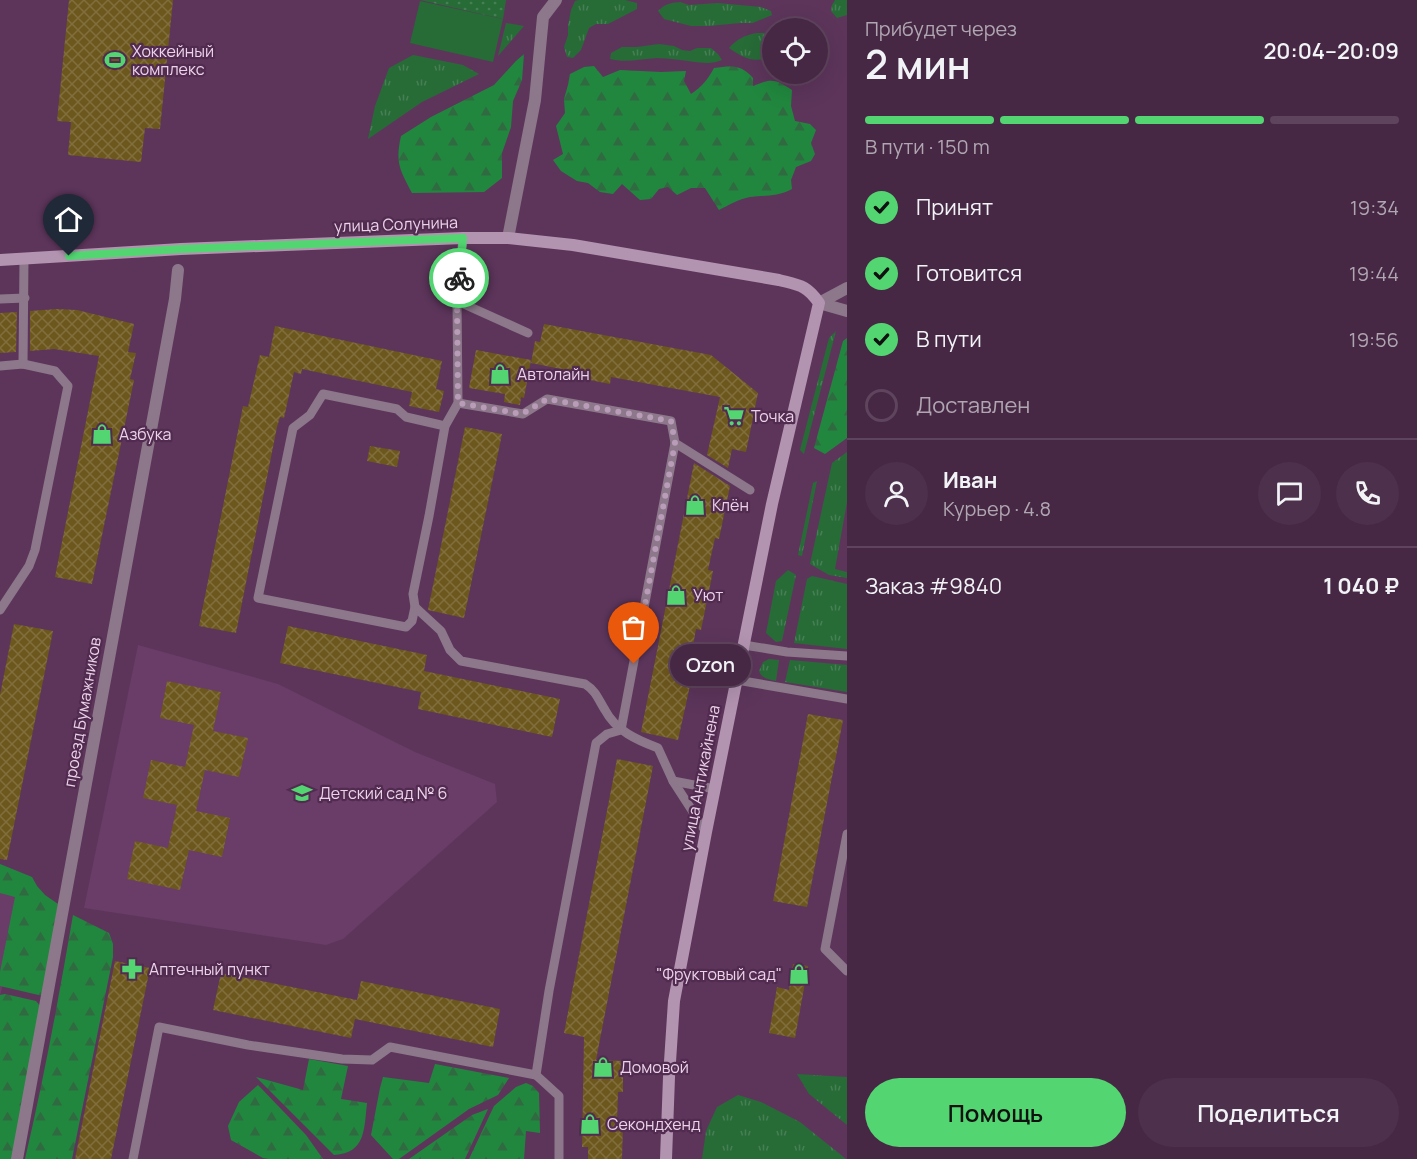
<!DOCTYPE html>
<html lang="ru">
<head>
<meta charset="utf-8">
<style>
  body { margin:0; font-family:Manrope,sans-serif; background:#4d304b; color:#f1f3f6; height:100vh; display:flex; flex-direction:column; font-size:22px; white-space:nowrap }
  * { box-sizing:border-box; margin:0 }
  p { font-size:20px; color:#b0a6b2 }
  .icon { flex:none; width:33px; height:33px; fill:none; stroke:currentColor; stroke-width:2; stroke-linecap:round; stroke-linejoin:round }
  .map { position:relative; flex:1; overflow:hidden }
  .details { display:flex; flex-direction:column; background:#462844; width:570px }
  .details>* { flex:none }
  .tools { position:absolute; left:762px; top:18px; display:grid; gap:12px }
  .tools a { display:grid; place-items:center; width:66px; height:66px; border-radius:50%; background:#462844; box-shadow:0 6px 24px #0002,0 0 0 2px #5e445d; font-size:30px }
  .pin { position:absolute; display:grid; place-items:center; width:51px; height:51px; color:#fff; margin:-62px -26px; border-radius:50% 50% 50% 0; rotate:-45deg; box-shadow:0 0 6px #0007 }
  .pin .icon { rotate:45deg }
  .courier { position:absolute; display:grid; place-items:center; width:60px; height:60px; margin:-30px; border:4px solid #53d672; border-radius:50%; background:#fff; color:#222; box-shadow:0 2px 8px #0007 }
  .bubble { position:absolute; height:42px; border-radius:21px; background:#462844; box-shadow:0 6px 24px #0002,0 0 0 2px #5e445d; font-size:20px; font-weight:600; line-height:42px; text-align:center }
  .headline em { font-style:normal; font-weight:600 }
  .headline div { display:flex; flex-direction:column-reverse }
  .headline { display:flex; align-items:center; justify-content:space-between; height:102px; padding:0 18px }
  h1 { font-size:39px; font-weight:600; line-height:45px }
  .bar { display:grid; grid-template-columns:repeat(4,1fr); gap:9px 6px; align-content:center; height:72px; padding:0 18px }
  .bar i { height:8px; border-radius:4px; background:#5e445d }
  .bar .on { background:#53d672 }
  .bar p { grid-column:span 4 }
  .line { display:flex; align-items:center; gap:15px; padding:0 18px; border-top:2px solid #5e445d }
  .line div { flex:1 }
  .round { display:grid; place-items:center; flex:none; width:63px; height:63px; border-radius:32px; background:#4d304b }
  ol { padding:0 18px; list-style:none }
  li { display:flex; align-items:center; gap:18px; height:66px }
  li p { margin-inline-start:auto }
  li .icon { padding:6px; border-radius:50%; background:#53d672; color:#111; stroke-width:4 }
  li:last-child { color:#b0a6b2 }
  li i { width:33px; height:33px; border:3px solid #5e445d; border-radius:50% }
  .button { display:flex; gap:12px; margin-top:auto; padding:12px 18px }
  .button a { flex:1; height:69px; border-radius:36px; background:#53d672; color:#111; font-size:24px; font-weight:600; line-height:69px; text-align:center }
  .button a+a { background:#4d304b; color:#f1f3f6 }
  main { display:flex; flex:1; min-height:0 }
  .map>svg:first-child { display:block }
  .built { fill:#6a3c68 }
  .grass { fill:url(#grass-tufts) }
  .forest { fill:url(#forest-firs) }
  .park { fill:url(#park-dots) }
  .garden { fill:#276b37 }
  .building { fill:url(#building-cross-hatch) }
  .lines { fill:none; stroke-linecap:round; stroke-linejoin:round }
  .lane { stroke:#8c788a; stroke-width:9 }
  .street { stroke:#8c788a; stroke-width:12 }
  .secondary { stroke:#b293b0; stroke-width:12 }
  .done { stroke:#b99cb7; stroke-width:6; stroke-dasharray:0 10.8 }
  .route { stroke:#53d672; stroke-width:8 }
  .labels { text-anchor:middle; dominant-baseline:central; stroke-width:4.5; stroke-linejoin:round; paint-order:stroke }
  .poi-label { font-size:16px; fill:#ebd3e9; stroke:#522b50; text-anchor:start }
  .street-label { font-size:16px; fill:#ebd3e9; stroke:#522b50 }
</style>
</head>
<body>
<main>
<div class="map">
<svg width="847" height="1159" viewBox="0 0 847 1159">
  <defs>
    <pattern id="grass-tufts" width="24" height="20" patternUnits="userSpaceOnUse" patternTransform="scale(1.5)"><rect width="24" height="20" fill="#276b37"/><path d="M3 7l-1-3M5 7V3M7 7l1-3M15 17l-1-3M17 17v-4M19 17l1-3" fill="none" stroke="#467f54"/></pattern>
    <pattern id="forest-firs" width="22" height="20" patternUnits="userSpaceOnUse" patternTransform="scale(1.5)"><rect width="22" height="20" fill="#21873e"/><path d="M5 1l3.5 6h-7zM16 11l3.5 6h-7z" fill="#306a41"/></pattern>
    <pattern id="park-dots" width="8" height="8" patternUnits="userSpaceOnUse" patternTransform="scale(1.5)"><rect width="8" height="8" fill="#276b37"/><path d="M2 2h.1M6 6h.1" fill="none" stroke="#467f54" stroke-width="1.8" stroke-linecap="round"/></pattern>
    <pattern id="building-cross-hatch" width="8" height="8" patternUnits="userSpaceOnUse" patternTransform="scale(1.5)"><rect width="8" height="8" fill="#6c571c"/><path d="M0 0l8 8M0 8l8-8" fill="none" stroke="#816e3d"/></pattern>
  </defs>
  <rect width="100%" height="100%" fill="#5d355b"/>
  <g class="built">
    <polygon points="138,645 278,684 415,752 495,784 497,802 343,939 326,945 84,908"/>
    <polygon points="0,876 29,881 0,996"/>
  </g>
  <g class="grass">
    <polygon points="579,0 625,0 637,3 637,9 608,24 596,24 589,28 581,50 573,58 567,57 564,47 568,35 568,26 571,10 575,1"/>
    <polygon points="835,0 847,0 847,15 837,18 831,11 832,5"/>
    <path d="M680,2L689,5L718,3L761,7L771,11L772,15L753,23H740L709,26H691L664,19L658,11C665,4 670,3 680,2Z"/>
    <polygon points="506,23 524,26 498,56"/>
    <path d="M757,33H772V57C753,63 745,59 729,48C737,39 745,35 757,33Z"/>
    <path d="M659,44L674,46L682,50L690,51L697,48H711L718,54L722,60C709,66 693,61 680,60C672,59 664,58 657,58C641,59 626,63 610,59L611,53L622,47H637Z"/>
    <polygon points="413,55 463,65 479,74 422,102 368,139 375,106 389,68"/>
    <polygon points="836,331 804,454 800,450 829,338"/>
    <polygon points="847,452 847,502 835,569 847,572 847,578 829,575 810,564 832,463"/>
    <polygon points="817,481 802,556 798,555 813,483"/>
    <polygon points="788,570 796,575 782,641 776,642 766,633 776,581"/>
    <polygon points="812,576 847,584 847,649 794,643 807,579"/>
    <path d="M769,659L779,660L776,681C768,679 762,679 759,671L763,662Z"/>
    <polygon points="790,660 847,665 847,692 785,682"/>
    <polygon points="797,1074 847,1077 847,1125 809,1094"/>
    <polygon points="738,1095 761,1102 800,1122 846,1159 702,1159 706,1131 717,1107"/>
  </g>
  <g class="forest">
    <path d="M524,54L522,80L513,101L511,127L502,153V178L484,192L412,193C400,170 395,163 401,136L431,117L494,85L516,61Z"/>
    <path d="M594,66L603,77L620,70L661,72L686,71L684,81L691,94C702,87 708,79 714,68C732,66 740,64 753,78V86C772,78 775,79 792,90L791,106L795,121L810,124L816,130L811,143L815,154L811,161L796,167L791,180L792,189C777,197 765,195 750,197C738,199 729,205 719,210L705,188H691L677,195L668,187L659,189L651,199L640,200L622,184L613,194L600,192L588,183L577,181L561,171L553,160L563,154L556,126L565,113L564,99L568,85L570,74L584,67Z"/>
    <polygon points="847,338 847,438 825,454 814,448 843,341"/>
    <polygon points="0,864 32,877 37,886 45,895 58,904 43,996 0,986 0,972 15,897 0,893"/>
    <path d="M73,915L109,933L113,944V957L72,1159H25C44,1078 59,997 73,915Z"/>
    <polygon points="5,994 36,1001 40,1006 12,1159 0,1159 0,995"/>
    <path d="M309,1059L348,1066L341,1099L367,1103C364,1129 366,1153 334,1155L256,1077L303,1090Z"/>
    <polygon points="435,1064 509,1078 498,1095 469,1109 399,1159 393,1159 371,1135 380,1088 383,1077 429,1083"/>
    <polygon points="526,1083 533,1086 539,1093 540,1133 526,1131 524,1159 469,1159 494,1106 516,1087"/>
    <polygon points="258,1085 306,1135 323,1159 269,1159 263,1158 231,1140 228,1126 239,1102"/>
    <polygon points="488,1109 465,1159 409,1159 472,1115"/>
  </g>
  <polygon class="park" points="420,0 506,0 503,19"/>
  <polygon class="garden" points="420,1 503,19 493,62 410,43"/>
  <g class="building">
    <polygon points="69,0 173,0 160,129 145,128 141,162 68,155 71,122 57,121"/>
    <polygon points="57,309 77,310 134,324 128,352 136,353 130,379 134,380 92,584 55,577 99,356 54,349 30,351 30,311"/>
    <polygon points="17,312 16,352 0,353 0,313"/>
    <polygon points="544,324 711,355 758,393 746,452 732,449 728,468 707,455 720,397 611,377 610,384 570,376 571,371 531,363 535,341 540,342"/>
    <polygon points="275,326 442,361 436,389 444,391 439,412 409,406 412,392 302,369 301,374 294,372 284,418 280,417 277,427 236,633 199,626 243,406 248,407 260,355 269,357"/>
    <polygon points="476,350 531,360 524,398 521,397 520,405 504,402 505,394 469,388"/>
    <polygon points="465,427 502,434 464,618 428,610"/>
    <polygon points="370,446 400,451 397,467 367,461"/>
    <polygon points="694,463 730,486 719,539 715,538 708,570 713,571 701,630 696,629 690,662 695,663 678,740 641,732"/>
    <polygon points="14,624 53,631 7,860 0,859 0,695"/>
    <polygon points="288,626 427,655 424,671 560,699 552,737 418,709 421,692 280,663"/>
    <polygon points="167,681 221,692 213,731 248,738 239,777 205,770 196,811 230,818 222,857 189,850 180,890 127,879 135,841 168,848 177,805 143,798 151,760 185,767 194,725 160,718"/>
    <polygon points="808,714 843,720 807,907 773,901"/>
    <polygon points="617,759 653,766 596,1060 623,1061 623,1092 618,1092 617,1125 623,1125 622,1159 588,1159 588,1147 582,1147 584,1037 564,1033"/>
    <polygon points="115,961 150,968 111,1159 75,1159"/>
    <polygon points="793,964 808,966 795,1038 769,1033 777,987 789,990"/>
    <polygon points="221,973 357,1000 361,981 500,1009 493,1047 355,1019 351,1038 213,1010"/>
  </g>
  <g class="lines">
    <g class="lane">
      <polyline points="0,299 25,298"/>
      <polyline points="457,301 528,333"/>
      <polyline points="23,364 24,259"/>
      <polyline points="0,366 23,364 55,371 68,386 35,550 29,566 0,610"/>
      <polyline points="458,403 523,414 547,399 671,421 675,443 750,490"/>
      <path d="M445,426L406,417L397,409L323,394L310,415L293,428L258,598L406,627L412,621L415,607L441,631L450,650L461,661L585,684C596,691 598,699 605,710C616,731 637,740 658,748L673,781L706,832"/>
      <polyline points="415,607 413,594 429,516 445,426 458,403 457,301 463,238"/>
      <polyline points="744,645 787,652 847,656"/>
      <polyline points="737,680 847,699"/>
      <polyline points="673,781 715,789"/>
      <polyline points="847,834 825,949 847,971"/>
      <polyline points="536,1075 559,1096 559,1159"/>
      <polyline points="133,1159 159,1027 248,1045 342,1059 372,1060 390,1047 536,1075 549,991 596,743 607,734 621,730 675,443"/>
    </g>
    <g class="street">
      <polyline points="508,238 535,100 543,17 556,0"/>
      <polyline points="819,303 847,288"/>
      <polyline points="819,303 847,311"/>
      <polyline points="17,1159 175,299 178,270"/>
    </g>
    <path class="secondary" d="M0,260L181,249L463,238H508L573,245L779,280C799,285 807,285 819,303L772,504L706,832L674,1001L669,1077L666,1159"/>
  </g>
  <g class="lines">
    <polyline class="done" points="459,278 457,301 458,403 522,414 547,399 671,421 675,443 634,664"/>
    <polyline class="route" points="69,256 181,249 463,238 459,278"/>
  </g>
  <defs>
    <g id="stadium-bare" transform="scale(1.62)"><path d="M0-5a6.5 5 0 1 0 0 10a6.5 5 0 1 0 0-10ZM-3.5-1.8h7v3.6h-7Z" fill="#53d672" stroke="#522b50" stroke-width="2.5" paint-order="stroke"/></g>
    <g id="shop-bare" transform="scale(1.62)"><path d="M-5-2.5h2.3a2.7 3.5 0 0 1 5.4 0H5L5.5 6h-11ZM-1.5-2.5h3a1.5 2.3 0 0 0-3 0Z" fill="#53d672" stroke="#522b50" stroke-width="2.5" paint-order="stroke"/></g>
    <g id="supermarket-bare" transform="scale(1.62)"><path d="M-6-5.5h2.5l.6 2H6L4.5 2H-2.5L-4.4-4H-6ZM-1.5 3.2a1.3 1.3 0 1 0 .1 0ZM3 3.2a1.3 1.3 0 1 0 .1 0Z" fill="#53d672" stroke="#522b50" stroke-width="2.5" paint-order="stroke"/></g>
    <g id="school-bare" transform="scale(1.62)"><path d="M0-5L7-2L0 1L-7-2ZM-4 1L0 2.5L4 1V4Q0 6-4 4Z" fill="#53d672" stroke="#522b50" stroke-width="2.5" paint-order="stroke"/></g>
    <g id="pharmacy-bare" transform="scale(1.62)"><path d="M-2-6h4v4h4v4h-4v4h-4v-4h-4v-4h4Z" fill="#53d672" stroke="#522b50" stroke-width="2.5" paint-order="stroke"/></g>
  </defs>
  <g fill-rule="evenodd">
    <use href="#stadium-bare" x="115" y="60"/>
    <use href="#shop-bare" x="500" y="374"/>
    <use href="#supermarket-bare" x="734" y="416"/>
    <use href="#shop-bare" x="102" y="434"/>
    <use href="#shop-bare" x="695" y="505"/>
    <use href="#shop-bare" x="676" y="595"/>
    <use href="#school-bare" x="302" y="793"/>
    <use href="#pharmacy-bare" x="132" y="969"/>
    <use href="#shop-bare" x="799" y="974"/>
    <use href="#shop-bare" x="603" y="1067"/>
    <use href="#shop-bare" x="590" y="1124"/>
  </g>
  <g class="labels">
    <g class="poi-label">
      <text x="132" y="51">Хоккейный<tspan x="132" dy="18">комплекс</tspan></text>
      <text x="517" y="374">Автолайн</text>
      <text x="751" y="416">Точка</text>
      <text x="119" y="434">Азбука</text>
      <text x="712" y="505">Клён</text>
      <text x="693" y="595">Уют</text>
      <text x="319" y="793">Детский сад № 6</text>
      <text x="149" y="969">Аптечный пункт</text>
      <text x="782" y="974" text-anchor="end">"Фруктовый сад"</text>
      <text x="620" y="1067">Домовой</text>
      <text x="607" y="1124">Секондхенд</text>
    </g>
    <g class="street-label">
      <text transform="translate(396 224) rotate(-2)">улица Солунина</text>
      <text transform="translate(82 712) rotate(-80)">проезд Бумажников</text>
      <text transform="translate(700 778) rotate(-79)">улица Антикайнена</text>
    </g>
  </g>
</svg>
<div class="tools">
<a><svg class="icon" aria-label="locate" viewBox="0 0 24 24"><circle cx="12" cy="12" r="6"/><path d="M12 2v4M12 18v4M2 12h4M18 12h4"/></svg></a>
</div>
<div class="pin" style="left:634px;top:664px;background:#ea580c"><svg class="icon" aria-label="bag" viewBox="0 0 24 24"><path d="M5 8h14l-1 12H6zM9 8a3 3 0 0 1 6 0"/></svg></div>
<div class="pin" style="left:69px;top:256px;background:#1f2937"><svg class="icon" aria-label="home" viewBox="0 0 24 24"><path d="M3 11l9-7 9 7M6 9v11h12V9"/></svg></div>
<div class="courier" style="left:459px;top:278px"><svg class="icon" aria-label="bike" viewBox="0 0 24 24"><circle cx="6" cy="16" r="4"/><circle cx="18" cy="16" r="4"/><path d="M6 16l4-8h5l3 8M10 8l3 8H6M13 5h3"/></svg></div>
<div class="bubble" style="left:670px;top:644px;width:81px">Ozon</div>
</div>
<section class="details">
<div class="headline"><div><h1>2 мин</h1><p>Прибудет через</p></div><em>20:04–20:09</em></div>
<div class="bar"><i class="on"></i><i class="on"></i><i class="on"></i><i></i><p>В пути · 150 m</p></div>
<ol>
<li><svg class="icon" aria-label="check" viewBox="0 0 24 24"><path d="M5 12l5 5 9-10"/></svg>Принят<p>19:34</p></li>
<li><svg class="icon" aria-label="check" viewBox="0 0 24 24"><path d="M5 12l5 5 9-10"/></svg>Готовится<p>19:44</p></li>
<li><svg class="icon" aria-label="check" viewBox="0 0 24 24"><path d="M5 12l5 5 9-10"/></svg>В пути<p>19:56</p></li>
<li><i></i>Доставлен</li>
</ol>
<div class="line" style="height:108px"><a class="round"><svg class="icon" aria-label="person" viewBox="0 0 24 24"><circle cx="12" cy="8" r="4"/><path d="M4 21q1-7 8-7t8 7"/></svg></a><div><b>Иван</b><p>Курьер · 4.8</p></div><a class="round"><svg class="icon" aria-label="chat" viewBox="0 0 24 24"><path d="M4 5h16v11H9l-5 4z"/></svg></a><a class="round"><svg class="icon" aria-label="phone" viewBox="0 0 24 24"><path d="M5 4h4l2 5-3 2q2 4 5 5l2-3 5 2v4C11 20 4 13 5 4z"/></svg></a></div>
<div class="line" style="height:78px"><div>Заказ #9840</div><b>1 040 ₽</b></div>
<div class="button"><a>Помощь</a><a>Поделиться</a></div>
</section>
</main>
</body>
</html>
